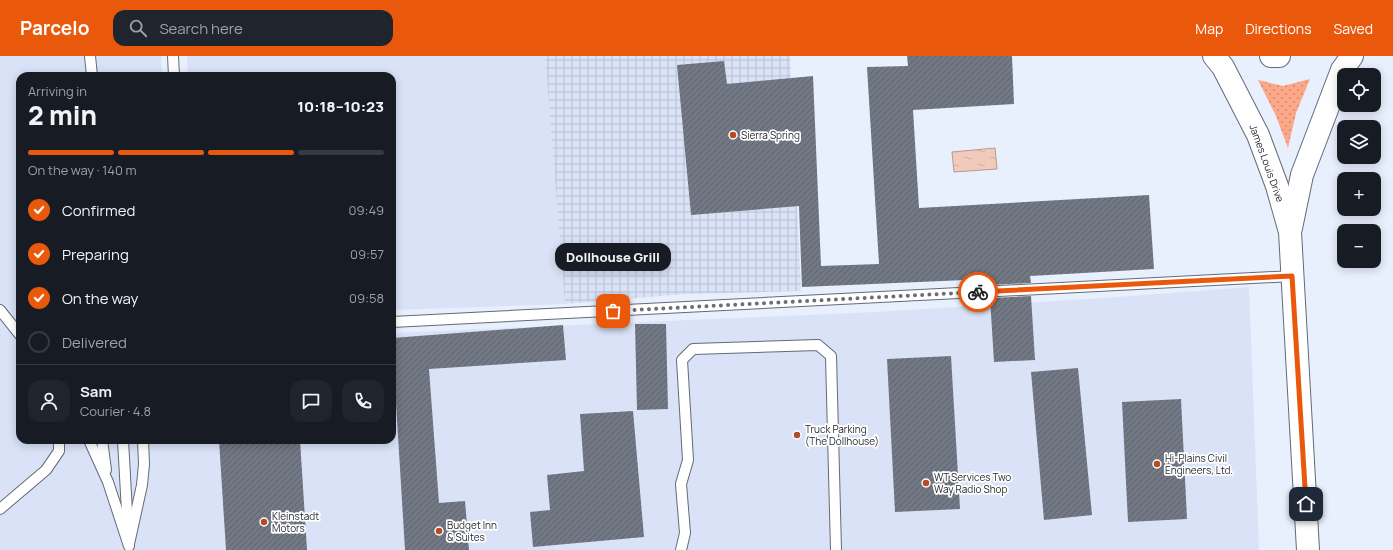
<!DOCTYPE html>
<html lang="en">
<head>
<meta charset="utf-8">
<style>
  body { margin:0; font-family:Manrope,sans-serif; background:#20242c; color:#f1f3f6; height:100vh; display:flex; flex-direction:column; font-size:15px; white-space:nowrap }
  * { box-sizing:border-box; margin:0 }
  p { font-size:13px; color:#9ea1a6 }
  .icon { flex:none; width:22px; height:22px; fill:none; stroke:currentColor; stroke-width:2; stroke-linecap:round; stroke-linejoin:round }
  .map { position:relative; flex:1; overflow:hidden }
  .sheet { position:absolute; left:16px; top:16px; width:380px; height:372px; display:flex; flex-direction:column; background:#171b24; border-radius:12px; box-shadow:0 2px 10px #0003 }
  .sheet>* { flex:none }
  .controls { position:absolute; left:1337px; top:12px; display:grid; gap:8px }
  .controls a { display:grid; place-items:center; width:44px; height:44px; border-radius:8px; background:#171b24; box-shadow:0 2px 10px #0003; font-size:20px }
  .pin { position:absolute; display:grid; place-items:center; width:34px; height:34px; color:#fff; margin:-17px; border-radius:8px; box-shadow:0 2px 6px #0006 }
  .courier { position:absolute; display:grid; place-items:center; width:40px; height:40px; margin:-20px; border:3px solid #ea580c; border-radius:50%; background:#fff; color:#222; box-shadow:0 1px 5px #0007 }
  .bubble { position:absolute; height:28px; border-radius:12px; background:#171b24; box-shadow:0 2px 10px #0003; font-size:13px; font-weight:800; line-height:28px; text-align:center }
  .headline em { font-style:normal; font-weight:800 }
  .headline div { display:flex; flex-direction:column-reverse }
  .headline { display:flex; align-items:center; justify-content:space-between; height:68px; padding:0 12px }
  h1 { font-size:26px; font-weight:800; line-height:30px }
  .bar { display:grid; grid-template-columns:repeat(4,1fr); gap:6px 4px; align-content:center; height:48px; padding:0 12px }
  .bar i { height:5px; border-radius:3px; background:#363941 }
  .bar .on { background:#ea580c }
  .bar p { grid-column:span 4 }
  .line { display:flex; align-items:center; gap:10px; padding:0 12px; border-top:1px solid #363941 }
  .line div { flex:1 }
  .round { display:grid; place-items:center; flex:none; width:42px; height:42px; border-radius:12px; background:#20242c }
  ol { padding:0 12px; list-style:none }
  li { display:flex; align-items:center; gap:12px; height:44px }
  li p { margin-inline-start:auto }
  li .icon { padding:4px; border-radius:50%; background:#ea580c; color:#fff; stroke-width:4 }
  li:last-child { color:#9ea1a6 }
  li i { width:22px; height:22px; border:2px solid #363941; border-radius:50% }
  header { display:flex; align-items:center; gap:24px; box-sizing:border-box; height:56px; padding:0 20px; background:#ea580c; color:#fff }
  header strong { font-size:19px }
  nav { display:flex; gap:22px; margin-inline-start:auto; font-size:14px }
  .search { width:280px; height:36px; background:#20242c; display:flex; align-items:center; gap:10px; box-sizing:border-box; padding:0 14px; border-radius:12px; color:#9ea1a6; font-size:15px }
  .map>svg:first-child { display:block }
  .built { fill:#d9e2f7 }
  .industrial { fill:url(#industrial-grid) }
  .grass { fill:url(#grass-dots) }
  .water { fill:url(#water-ripples); stroke:#b59a91 }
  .building { fill:url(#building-hatch) }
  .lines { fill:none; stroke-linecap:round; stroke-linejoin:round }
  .lane-casing { stroke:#646a76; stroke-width:12 }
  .secondary-casing { stroke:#646a76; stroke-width:24 }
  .lane { stroke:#fff; stroke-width:10 }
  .secondary { stroke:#fff; stroke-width:22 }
  .done { stroke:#6b6e76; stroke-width:4; stroke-dasharray:0 7.2 }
  .route { stroke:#ea580c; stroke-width:5 }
  .poi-dot { fill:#b44d26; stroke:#fff; stroke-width:1.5 }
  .labels { text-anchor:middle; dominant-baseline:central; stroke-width:3.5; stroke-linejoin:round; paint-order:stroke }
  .poi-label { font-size:10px; fill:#27292e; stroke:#fff; text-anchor:start }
  .street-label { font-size:10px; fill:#27292e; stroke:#fff }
</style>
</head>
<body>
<header>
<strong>Parcelo</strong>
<div class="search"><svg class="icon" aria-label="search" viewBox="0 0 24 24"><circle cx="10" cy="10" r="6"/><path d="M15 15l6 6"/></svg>Search here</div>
<nav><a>Map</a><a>Directions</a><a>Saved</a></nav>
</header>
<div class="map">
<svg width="1393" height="494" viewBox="0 0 1393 494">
  <defs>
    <pattern id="industrial-grid" width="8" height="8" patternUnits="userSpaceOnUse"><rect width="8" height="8" fill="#d9e2f7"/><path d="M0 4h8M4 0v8" fill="none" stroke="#bac2d4"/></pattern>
    <pattern id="grass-dots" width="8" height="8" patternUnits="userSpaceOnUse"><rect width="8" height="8" fill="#fda789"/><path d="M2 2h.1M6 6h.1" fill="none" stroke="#cd8870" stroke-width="1.8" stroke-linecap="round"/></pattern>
    <pattern id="water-ripples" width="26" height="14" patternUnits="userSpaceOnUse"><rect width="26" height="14" fill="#f2cabc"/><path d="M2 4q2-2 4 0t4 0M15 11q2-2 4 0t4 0" fill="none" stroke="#d0aea2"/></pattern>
    <pattern id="building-hatch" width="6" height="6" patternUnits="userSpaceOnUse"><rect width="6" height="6" fill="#737885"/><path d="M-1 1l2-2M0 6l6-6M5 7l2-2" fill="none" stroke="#5e626d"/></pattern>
  </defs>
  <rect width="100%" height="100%" fill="#e8effd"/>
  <g class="built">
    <polygon points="0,0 161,0 162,20 20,20 20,384 392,384 392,277 876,256 1105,242 1249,231 1259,494 0,494"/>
    <polygon points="187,0 545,0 565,248 392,254 392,20 188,20"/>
  </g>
  <polygon class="industrial" points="545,0 790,0 801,235 685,238 565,248"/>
  <polygon class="grass" points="1310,23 1296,57 1288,92 1276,60 1258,24 1283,30"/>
  <polygon class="water" points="995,92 997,113 954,116 952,96"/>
  <g class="building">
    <polygon points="907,0 1012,0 1014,48 913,54 919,152 1149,139 1154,213 1030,220 1031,227 989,229 989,223 802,231 799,150 691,159 677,9 724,5 727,28 813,20 821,210 879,208 867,11 908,10"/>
    <polygon points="1031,240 1035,304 994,306 990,242"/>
    <polygon points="635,268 666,268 668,353 637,354"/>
    <polygon points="563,269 566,304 429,313 439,447 465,445 469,494 405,494 392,282"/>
    <polygon points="951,300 960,453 895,456 887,303"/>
    <polygon points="1078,312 1092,459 1044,464 1031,316"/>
    <polygon points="1181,343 1187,463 1128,466 1122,346"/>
    <polygon points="633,355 644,481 533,491 530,456 550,454 547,419 584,415 580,358"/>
    <polygon points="219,384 300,384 307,494 226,494"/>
  </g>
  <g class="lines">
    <g class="lane-casing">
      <g id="lane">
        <polyline points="90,0 92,20"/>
        <polyline points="173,0 174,20"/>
        <polyline points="0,254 20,279"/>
        <polyline points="392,266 1293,220"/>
        <polyline points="89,384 108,426 129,490"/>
        <polyline points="102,384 106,414"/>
        <polyline points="123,384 128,474"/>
        <polyline points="0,453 46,414 59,395 59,384"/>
        <polyline points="129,488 142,429 144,408 143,384"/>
        <polyline points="681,494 685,477 681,428 688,404 682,304 693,293 818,289 831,300 836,494"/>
      </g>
    </g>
    <g class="secondary-casing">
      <g id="secondary">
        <polyline points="1214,0 1223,11 1258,79 1277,130 1290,176 1308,494"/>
        <polyline points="1271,0 1279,0"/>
        <polyline points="1291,172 1302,119 1342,14 1352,0"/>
      </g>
    </g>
    <use href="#lane" class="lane"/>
    <use href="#secondary" class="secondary"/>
  </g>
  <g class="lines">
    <polyline class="done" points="613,255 978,236"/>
    <polyline class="route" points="978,236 1292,220 1306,448"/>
  </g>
  <g class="poi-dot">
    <circle cx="733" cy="79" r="4"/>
    <circle cx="797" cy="379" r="4"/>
    <circle cx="1157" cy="408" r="4"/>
    <circle cx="926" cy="427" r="4"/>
    <circle cx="264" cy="466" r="4"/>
    <circle cx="439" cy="475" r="4"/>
  </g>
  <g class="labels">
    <g class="poi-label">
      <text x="741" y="79">Sierra Spring</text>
      <text x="805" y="373">Truck Parking<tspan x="805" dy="12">(The Dollhouse)</tspan></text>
      <text x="1165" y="402">Hi-Plains Civil<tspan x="1165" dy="12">Engineers, Ltd.</tspan></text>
      <text x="934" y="421">WT Services Two<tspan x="934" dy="12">Way Radio Shop</tspan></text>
      <text x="272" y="460">Kleinstadt<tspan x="272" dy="12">Motors</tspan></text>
      <text x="447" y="469">Budget Inn<tspan x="447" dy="12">&amp; Suites</tspan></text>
    </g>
    <g class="street-label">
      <text transform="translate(1267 107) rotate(70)">James Louis Drive</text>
    </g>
  </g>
</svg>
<div class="controls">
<a><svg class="icon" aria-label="locate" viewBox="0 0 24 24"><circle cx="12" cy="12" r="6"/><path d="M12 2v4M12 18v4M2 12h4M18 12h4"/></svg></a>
<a><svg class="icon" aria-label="layers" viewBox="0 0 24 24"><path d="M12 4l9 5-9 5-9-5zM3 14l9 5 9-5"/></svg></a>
<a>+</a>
<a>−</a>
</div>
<div class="pin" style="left:613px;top:255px;background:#ea580c"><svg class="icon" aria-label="bag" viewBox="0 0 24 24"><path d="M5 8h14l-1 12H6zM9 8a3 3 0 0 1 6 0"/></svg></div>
<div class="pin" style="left:1306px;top:448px;background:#1f2937"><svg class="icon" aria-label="home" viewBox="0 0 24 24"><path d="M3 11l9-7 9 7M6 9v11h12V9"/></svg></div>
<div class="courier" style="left:978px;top:236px"><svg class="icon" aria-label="bike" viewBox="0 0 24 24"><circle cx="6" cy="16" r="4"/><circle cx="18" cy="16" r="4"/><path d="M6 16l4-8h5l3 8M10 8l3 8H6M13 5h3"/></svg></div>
<div class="bubble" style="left:555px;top:187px;width:116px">Dollhouse Grill</div>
<section class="sheet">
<div class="headline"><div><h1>2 min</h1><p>Arriving in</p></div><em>10:18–10:23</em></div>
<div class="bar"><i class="on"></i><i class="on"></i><i class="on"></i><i></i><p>On the way · 140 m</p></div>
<ol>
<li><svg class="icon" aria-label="check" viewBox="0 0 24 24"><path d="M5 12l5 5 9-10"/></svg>Confirmed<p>09:49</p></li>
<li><svg class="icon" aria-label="check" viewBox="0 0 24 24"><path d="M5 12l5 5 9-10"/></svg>Preparing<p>09:57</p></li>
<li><svg class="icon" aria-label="check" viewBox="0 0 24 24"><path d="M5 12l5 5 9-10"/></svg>On the way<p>09:58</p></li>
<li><i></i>Delivered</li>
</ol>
<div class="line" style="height:72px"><a class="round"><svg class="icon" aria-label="person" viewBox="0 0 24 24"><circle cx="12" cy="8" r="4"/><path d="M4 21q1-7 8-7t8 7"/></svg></a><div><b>Sam</b><p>Courier · 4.8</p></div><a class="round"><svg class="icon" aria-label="chat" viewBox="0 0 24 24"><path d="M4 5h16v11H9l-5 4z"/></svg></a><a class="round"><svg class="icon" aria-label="phone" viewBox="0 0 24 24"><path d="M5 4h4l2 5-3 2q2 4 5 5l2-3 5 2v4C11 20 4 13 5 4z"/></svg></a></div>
</section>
</div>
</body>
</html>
